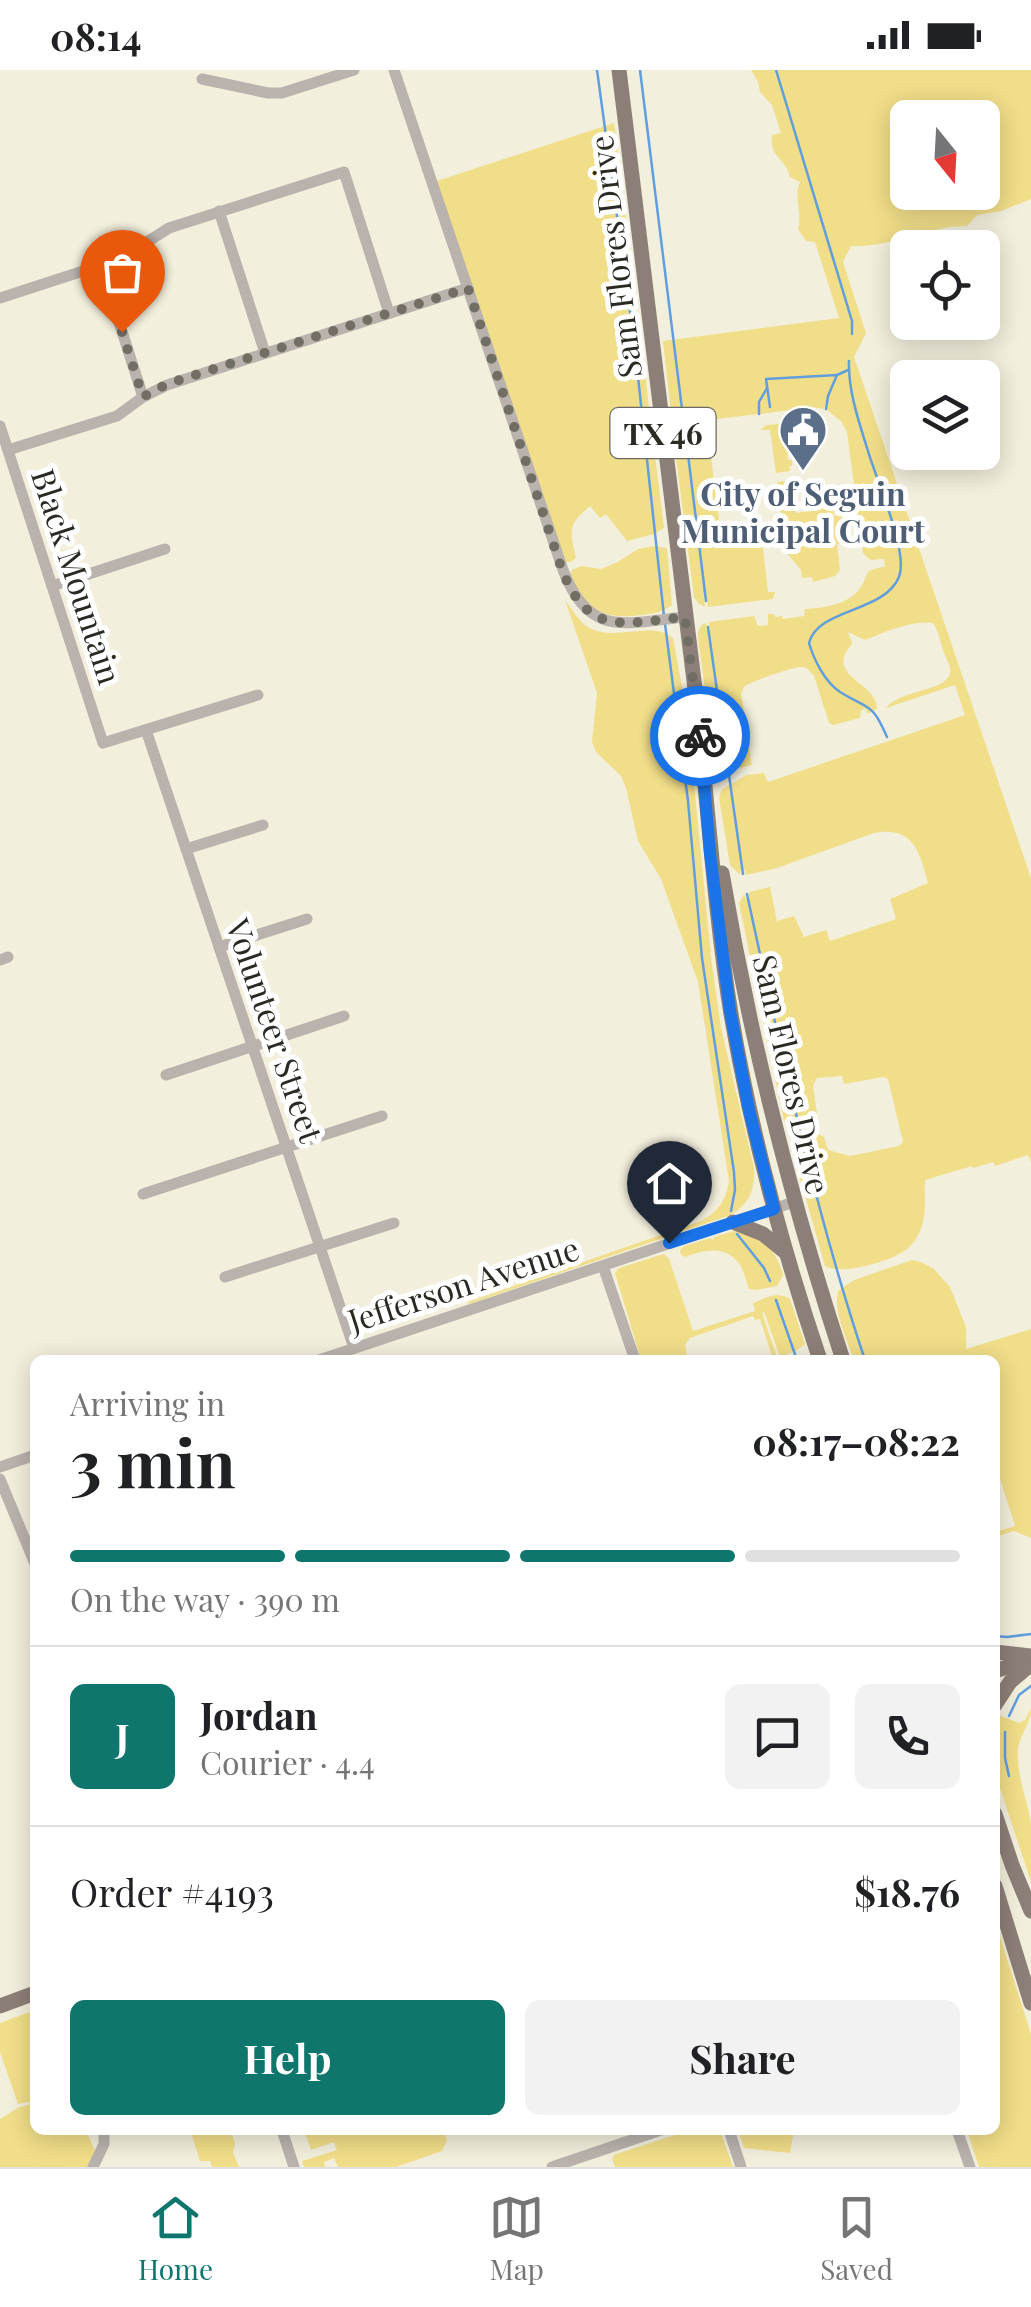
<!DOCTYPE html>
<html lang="en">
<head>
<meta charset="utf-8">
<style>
  body { margin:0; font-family:"Playfair Display",serif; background:#f2f2f2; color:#202124; height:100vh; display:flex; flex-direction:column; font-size:38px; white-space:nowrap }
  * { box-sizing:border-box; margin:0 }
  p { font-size:32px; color:#757577 }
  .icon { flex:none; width:55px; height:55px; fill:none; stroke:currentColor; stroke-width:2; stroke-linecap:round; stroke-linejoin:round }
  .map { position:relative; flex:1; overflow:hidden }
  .sheet { position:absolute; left:30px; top:1285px; width:970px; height:780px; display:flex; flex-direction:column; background:#fff; border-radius:15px; box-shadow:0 5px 25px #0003 }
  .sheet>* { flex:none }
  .needle { width:65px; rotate:162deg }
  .tools { position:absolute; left:890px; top:30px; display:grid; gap:20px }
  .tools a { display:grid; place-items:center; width:110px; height:110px; border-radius:15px; background:#fff; box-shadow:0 5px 25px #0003; font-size:50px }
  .pin { position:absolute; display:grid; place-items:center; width:85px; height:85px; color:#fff; margin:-102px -42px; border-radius:50% 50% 50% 0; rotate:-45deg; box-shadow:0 0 10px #0007 }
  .pin .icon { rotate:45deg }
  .courier { position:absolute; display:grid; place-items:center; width:100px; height:100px; margin:-50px; border:8px solid #1a73e8; border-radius:50%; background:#fff; color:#222; box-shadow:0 2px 12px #0007 }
  .overview em { font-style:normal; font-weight:700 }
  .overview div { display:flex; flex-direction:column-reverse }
  .overview { display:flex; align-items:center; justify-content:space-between; height:170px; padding:0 40px }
  h1 { font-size:65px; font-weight:700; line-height:75px }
  .bar { display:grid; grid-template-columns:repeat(4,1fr); gap:15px 10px; align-content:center; height:120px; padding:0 40px }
  .bar i { height:12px; border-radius:8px; background:#e0e0e0 }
  .bar .selected { background:#0f766e }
  .bar p { grid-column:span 4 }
  .line { display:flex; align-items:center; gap:25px; padding:0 40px; border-top:2px solid #e0e0e0 }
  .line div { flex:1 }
  .round { display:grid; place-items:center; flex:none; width:105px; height:105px; border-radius:15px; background:#f2f2f2 }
  .button { display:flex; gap:20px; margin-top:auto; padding:20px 40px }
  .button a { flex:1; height:115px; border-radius:15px; background:#0f766e; color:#fff; font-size:40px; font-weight:700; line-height:115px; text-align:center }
  .button a+a { background:#f2f2f2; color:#202124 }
  .status { display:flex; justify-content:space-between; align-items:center; height:70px; padding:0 50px; background:#fff; direction:ltr }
  .status svg { height:28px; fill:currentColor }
  .tab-bar { display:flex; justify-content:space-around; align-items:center; height:140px; border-top:2px solid #e0e0e0; background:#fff; font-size:28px; color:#757577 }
  .tab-bar a { display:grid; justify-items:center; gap:5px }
  .tab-bar .selected { color:#0f766e }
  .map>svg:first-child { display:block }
  .green { fill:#f1de89; fill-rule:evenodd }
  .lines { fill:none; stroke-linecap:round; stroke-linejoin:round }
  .stream { stroke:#609edd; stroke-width:2.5 }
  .minor { stroke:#b9b2ad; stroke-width:11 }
  .major { stroke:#8c7f77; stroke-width:15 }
  .done { stroke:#716e64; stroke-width:10; stroke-dasharray:0 18 }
  .route { stroke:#1a73e8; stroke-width:12 }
  .labels { text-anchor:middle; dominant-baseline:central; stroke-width:10; stroke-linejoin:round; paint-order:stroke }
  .shield { fill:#fff; stroke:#6b6965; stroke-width:2.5 }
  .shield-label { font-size:30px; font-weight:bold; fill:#2b2923 }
  .street-label { font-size:32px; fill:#2b2923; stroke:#fff }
  .service-label { font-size:32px; font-weight:bold; fill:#4e5e75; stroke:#fff }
</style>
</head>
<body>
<div class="status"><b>08:14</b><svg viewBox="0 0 49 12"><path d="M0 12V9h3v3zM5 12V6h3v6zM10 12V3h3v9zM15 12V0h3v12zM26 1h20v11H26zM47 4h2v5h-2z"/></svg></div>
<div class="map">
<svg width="1031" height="2097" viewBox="0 0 1031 2097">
  <rect width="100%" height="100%" fill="#f3efdd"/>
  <g class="green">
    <path d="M751,0H1031V129L1001,141L977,145L967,156C926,156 891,178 851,176L843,192L866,263L854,287L1031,808V1092L1028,1085L995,1096L993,1092L973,1098L972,1096L925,1110C924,1125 927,1144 921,1158C919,1165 914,1173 908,1178C894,1191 841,1206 825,1196L792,1080L798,1069L818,1064L824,1067L828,1080L850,1086L899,1076L903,1072L888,1009L883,1007L844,1014L842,1006L817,1008L813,1016L818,1051L799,1055L784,1051L739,833L744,824L746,829H749V822L770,817L777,851L794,846L804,867L826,860L830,871L896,849L890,829L928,813C919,780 913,756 874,763L777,798L746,805L744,799H741L740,805L730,795L719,728L722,719L747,705L764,703L768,712L965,645L955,615L886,638C902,618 954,622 950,598C949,593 946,588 944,583C940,572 939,562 933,553C912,550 885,562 865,570L848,562L852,573C850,578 845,582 844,587C838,609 878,616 877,639L867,644L866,639L861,640L860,648L833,655L829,653L814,606C810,602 808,597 801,597C793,597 749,612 744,617C743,619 742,622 741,625L750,670L749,679L752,695L724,702L715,693L698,568C698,561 699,555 706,553L708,562L710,561L709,552L754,546L758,556L768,555V544H774L775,547L782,546L783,549L804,546L805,539C822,538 846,535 858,521C871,506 859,500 885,497L884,489L870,490L863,483L847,362L841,351L827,340L829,327H827L824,339L812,337L760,344L759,339L758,344L685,353L684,342L681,343L682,353L674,348L671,342L663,271L839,248L815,172L806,171L798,159C803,142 793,127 800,112L790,107C786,88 769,88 772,65L781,63L772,35L760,22L758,12ZM908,48H982V122H908Z"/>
    <path d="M614,53L664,458L654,464L627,471L606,444L600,448L590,436C567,455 570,460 576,488L571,492H565L437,111Z"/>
    <polygon points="806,351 807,363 786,369 788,390 792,390 792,396 789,396 790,401 776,403 770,360 761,360 761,359 767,355"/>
    <polygon points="714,362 718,366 709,367 714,412 723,413 722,417 715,418 721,466 732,465 734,473 762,470 768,522 775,522 773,529 708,537 706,526 704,527 705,537 699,534 694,527 675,380 679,369 684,366 686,374 688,373 687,365"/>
    <polygon points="791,410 792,414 795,414 796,443 811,441 811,438 819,436 818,426 831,424 834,446 846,445 849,472 837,474 840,500 835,506 813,512 812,507 802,508 801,500 785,481 777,412"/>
    <path d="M655,476L667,478L672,535C663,542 653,544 641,545C602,550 587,540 570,505L572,500L581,496L601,499L616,493L638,479Z"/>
    <path d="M565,530C572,539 578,550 586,556C613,574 650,549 673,568L687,644L712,895L721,958L754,1098C755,1120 749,1136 728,1146L469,1234L468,1232L701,1151C719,1141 726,1130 729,1111L698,912L661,809L638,771L626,718L621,706L596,682L592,672L597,623Z"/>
    <path d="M738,1160C762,1164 777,1182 783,1205L777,1216L757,1220L749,1219C746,1212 744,1201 740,1195C726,1174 704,1180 685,1187L681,1185L680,1180L684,1176L710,1168L713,1170L714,1167Z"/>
    <path d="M664,1184L669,1189L693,1261L755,1241L753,1233C766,1228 777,1221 790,1229L805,1274L796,1281L780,1287L764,1242L762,1243L777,1287L773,1289L760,1249L755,1250L753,1246L690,1268L685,1275L688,1290H641L615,1203L619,1198Z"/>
    <path d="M912,1190L921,1192L934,1199L950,1217L966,1257V1279L1031,1259V1468L1014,1461L995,1467V1462L1015,1456L995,1393V1290H854C847,1269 833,1243 838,1221L854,1210Z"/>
    <path d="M1031,1638C1031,1655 1018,1666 1018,1683C1017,1709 1028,1730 1031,1755C1031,1773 1031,1793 1031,1812L995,1703V1663L998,1648L1001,1646L1019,1653L1025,1650Z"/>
    <polygon points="995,1851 1031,1964 1031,2097 979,2097 967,2060 995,2060"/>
    <polygon points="35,1940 35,2031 18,2034 0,1982 0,1953"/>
    <polygon points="35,2034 35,2060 86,2060 95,2081 88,2097 0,2097 0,2049 19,2037"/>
    <polygon points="190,2060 231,2060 235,2073 233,2083 239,2097 212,2097 210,2091 200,2091"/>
    <polygon points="304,2060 443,2060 447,2070 442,2081 396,2097 338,2097 334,2088 324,2092 325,2097 304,2097 302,2091 337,2080 334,2072 311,2080"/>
    <polygon points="690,2060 720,2060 733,2097 615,2097 612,2089 614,2085"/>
    <polygon points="738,2060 794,2060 790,2083 744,2078"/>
  </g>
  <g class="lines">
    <g class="stream">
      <polyline points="597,0 634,270 664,546"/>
      <polyline points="640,0 683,347"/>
      <polyline points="776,0 852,251 852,264"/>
      <path d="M849,291C848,321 859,352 868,381C876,409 909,482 899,507C884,543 818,538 809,573C814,590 825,612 840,622C869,640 872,632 887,667"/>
      <polyline points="770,337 766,309 837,305"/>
      <polyline points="826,339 828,326 837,305 848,300"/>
      <polyline points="759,344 759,332 767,318"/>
      <polyline points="686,368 706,531"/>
      <polyline points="665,554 688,731 702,888 734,1102 735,1120 731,1141"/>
      <polyline points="708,557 743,804"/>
      <path d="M747,824C781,981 814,1138 865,1290"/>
      <polyline points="737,1164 764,1198 770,1211"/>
      <polyline points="776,1230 797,1290"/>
      <polyline points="995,1566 1007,1567 1031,1564"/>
      <polyline points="1009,1646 1019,1625 1031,1616"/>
      <polyline points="1005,1662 1005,1688 1009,1706"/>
    </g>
    <g class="minor">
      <path d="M394,0L563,500C589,568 624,553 685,547"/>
      <polyline points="202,9 268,23 282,23 354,0"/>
      <polyline points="219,141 265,283"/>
      <polyline points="101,196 143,327"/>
      <polyline points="0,228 120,189 169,158 344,102 389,243"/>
      <polyline points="0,356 103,673 258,625"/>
      <polyline points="8,380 117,346 143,327 167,315 468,218"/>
      <polyline points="52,516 165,479"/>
      <polyline points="146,660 354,1278"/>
      <polyline points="186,779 263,755"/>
      <polyline points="219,877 307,849"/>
      <polyline points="0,890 8,887"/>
      <polyline points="166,1005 344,946"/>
      <polyline points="143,1124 382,1046"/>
      <polyline points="603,1196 635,1290"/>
      <polyline points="225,1207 394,1153"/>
      <polyline points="319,1290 794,1132"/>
      <polyline points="0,1397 35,1385"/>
      <polyline points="0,1409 35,1494"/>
      <polyline points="282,2060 294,2097"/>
      <polyline points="729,2060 741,2097"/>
      <polyline points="957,2060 970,2097"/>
      <polyline points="93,2097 104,2074 104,2060"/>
      <polyline points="552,2097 661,2060"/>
    </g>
    <g class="major">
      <path d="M619,0L696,627C708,733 714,839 731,944C751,1062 782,1177 820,1290"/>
      <path d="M722,803C750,968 791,1131 843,1290"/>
      <polyline points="733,1152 763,1164 785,1182"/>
      <polyline points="995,1582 1031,1586"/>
      <polyline points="995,1601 1031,1589"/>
      <polyline points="995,1635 1010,1612 1031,1594"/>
      <polyline points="995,1744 1012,1795 1031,1841"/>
      <polyline points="995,1816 1031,1933"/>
      <polyline points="0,1936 35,1923"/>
    </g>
  </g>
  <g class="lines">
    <path class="done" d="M122,262L143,327L167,314L468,218L562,500C589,568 624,553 685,547L700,666"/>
    <polyline class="route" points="669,1173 774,1139 749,1040 730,941 710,783 700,666"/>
  </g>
  <defs>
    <g id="civic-pin" transform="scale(2.5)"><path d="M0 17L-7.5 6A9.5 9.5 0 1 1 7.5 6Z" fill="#5c6f8a" stroke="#fff"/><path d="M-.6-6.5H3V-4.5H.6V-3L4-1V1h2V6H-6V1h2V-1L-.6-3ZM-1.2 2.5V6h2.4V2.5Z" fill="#fff"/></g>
  </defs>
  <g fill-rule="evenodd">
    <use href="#civic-pin" x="803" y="360"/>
  </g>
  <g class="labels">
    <rect class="shield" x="610.5" y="338" width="105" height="50" rx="8"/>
    <g class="shield-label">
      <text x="663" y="363">TX 46</text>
    </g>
    <g class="street-label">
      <text transform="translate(614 187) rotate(-97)">Sam Flores Drive</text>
      <text transform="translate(78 506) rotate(72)">Black Mountain</text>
      <text transform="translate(276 960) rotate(71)">Volunteer Street</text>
      <text transform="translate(793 1004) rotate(77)">Sam Flores Drive</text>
      <text transform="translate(463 1213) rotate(-18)">Jefferson Avenue</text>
    </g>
    <g class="service-label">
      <text x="803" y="422">City of Seguin<tspan x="803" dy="37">Municipal Court</tspan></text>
    </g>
  </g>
</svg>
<div class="tools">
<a><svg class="needle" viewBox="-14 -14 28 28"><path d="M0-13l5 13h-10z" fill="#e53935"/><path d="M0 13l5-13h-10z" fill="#757577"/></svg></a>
<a><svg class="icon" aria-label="locate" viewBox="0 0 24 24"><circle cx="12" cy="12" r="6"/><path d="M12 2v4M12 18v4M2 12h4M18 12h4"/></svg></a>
<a><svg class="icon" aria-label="layers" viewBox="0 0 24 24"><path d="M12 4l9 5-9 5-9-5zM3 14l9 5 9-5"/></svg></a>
</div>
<div class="pin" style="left:122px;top:262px;background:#ea580c"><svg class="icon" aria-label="bag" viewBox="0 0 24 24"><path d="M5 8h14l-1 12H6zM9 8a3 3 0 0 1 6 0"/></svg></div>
<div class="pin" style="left:669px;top:1173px;background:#1f2937"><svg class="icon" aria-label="home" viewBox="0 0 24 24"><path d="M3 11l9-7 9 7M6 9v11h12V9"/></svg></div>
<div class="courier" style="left:700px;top:666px"><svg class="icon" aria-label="bike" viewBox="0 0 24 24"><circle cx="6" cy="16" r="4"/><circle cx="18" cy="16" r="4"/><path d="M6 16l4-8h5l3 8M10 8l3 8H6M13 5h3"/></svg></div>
<section class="sheet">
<div class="overview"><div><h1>3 min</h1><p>Arriving in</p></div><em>08:17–08:22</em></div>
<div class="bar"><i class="selected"></i><i class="selected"></i><i class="selected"></i><i></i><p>On the way · 390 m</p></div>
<div class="line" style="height:180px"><b class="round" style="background:#0f766e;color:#fff">J</b><div><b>Jordan</b><p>Courier · 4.4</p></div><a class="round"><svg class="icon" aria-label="chat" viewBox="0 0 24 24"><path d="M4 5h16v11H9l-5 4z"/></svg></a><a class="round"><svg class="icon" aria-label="phone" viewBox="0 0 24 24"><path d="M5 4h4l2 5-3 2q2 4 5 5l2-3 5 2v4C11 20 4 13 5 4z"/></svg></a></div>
<div class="line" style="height:130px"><div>Order #4193</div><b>$18.76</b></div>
<div class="button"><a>Help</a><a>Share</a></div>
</section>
</div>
<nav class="tab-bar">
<a class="selected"><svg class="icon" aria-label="home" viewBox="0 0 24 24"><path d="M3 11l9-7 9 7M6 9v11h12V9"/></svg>Home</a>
<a><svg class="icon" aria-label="map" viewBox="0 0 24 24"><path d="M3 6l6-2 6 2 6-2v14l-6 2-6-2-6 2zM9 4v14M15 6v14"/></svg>Map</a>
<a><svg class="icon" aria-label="saved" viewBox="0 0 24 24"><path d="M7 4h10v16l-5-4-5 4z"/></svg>Saved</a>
</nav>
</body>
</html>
